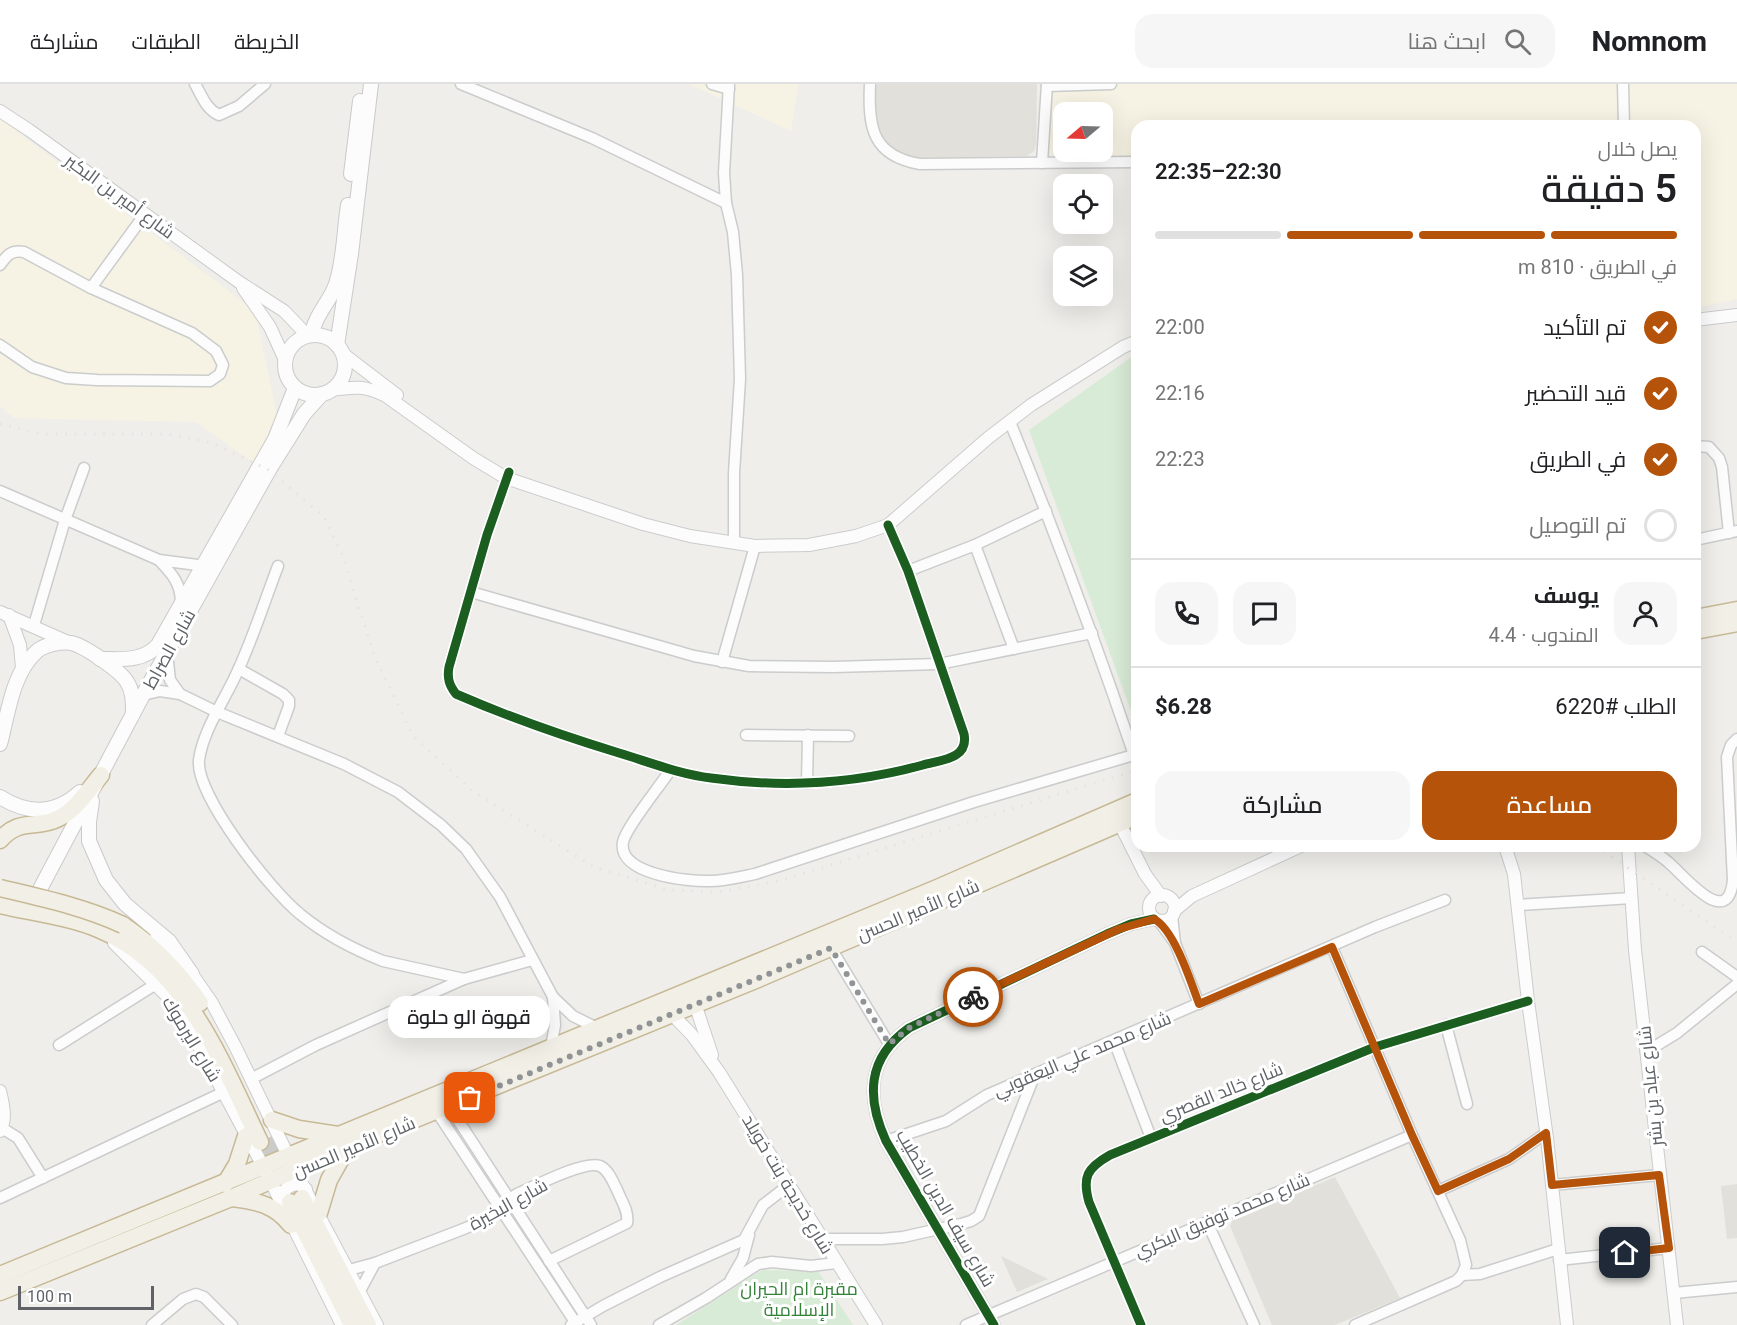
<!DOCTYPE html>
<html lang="ar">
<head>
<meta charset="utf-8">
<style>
  body { margin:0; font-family:Roboto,Cairo,sans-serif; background:#f6f6f6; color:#202124; direction:rtl; height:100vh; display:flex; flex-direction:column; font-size:22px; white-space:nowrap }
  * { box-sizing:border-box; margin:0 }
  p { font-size:20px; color:#757577 }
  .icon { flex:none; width:33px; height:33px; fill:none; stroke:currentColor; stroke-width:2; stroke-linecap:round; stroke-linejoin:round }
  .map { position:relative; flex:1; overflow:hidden; direction:ltr }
  .drawer { position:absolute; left:1131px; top:36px; width:570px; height:732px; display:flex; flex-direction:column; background:#fff; border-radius:18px; box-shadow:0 6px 24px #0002; direction:rtl }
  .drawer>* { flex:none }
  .needle { width:39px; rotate:251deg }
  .buttons { position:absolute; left:1053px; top:18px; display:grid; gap:12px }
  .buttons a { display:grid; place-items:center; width:60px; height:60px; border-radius:12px; background:#fff; box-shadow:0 6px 24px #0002; font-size:30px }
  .scale { position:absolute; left:18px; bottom:15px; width:136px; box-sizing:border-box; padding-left:6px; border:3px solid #5f6368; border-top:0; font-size:16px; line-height:21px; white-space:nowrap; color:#5f6368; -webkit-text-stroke:4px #fff; paint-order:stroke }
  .pin { position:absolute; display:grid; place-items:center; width:51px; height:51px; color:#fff; margin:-26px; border-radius:12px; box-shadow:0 3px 9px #0006 }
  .courier { position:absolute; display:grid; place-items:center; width:60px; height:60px; margin:-30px; border:4px solid #b45309; border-radius:50%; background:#fff; color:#222; box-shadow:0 2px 8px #0007 }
  .bubble { position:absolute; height:42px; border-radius:18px; background:#fff; box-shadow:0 6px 24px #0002; font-size:20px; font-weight:600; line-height:42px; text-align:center; direction:rtl }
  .overview em { font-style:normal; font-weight:600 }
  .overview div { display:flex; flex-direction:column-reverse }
  .overview { display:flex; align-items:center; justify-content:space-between; height:102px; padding:0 24px }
  h1 { font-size:39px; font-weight:600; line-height:45px }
  .bar { display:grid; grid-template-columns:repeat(4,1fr); gap:9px 6px; align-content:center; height:72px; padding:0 24px }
  .bar i { height:8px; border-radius:4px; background:#e0e0e0 }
  .bar .on { background:#b45309 }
  .bar p { grid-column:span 4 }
  .line { display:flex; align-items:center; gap:15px; padding:0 24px; border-top:2px solid #e0e0e0 }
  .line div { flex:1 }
  .round { display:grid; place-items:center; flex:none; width:63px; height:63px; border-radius:18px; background:#f6f6f6 }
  ol { padding:0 24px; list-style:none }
  li { display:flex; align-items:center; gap:18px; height:66px }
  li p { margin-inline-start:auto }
  li .icon { padding:6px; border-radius:50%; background:#b45309; color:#fff; stroke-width:4 }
  li:last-child { color:#757577 }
  li i { width:33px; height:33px; border:3px solid #e0e0e0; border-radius:50% }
  .button { display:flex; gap:12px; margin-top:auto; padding:12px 24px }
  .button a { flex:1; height:69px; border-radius:18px; background:#b45309; color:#fff; font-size:24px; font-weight:600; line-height:69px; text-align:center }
  .button a+a { background:#f6f6f6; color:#202124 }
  header { display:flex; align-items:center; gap:36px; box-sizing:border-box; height:84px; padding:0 30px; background:#fff; border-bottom:2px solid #e0e0e0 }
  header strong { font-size:28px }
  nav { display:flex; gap:33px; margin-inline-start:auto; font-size:21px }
  .search { width:420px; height:54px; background:#f6f6f6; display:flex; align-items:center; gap:15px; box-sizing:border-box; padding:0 21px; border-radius:18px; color:#757577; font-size:22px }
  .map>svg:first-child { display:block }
  .commercial { fill:#f7f3e4; fill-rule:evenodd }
  .education { fill:#e2e0da }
  .green { fill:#d8ebd6 }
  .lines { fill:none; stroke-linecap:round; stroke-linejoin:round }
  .trunk-tunnel { stroke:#cbcbca; stroke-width:16; stroke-dasharray:16 8; stroke-linecap:butt }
  .minor-casing { stroke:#cbcccc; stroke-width:13 }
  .tertiary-casing { stroke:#cbcccc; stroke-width:14 }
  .secondary-casing { stroke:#cacacb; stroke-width:16 }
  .trunk-casing { stroke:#c8b996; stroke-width:19 }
  .minor { stroke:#fdfcfc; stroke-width:10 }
  .tertiary { stroke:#fdfcfc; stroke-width:12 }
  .secondary { stroke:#fdfcfc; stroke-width:14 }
  .trunk { stroke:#f2f0e6; stroke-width:16 }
  .rail { stroke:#e4e4e4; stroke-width:3; stroke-dasharray:1.5 8; stroke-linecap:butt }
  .trunk-bridge-casing { stroke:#c8b996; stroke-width:19; stroke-linecap:butt }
  .trunk-bridge { stroke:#f2f0e6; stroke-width:16 }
  .cycleway-casing { stroke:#fff; stroke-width:13 }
  .cycleway { stroke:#1b5e20; stroke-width:9 }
  .done { stroke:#919496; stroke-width:6; stroke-dasharray:0 10.8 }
  .route { stroke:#b45309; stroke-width:8 }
  .labels { text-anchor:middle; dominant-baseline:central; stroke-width:6; stroke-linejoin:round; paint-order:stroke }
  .street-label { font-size:18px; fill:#5f6368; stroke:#fff }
  .park-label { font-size:18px; fill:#348238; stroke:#fff }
</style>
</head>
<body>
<header>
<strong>Nomnom</strong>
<div class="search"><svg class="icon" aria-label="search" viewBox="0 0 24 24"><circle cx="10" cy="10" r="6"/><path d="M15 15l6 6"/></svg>ابحث هنا</div>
<nav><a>الخريطة</a><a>الطبقات</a><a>مشاركة</a></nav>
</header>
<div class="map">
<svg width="1737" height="1241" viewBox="0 0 1737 1241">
  <rect width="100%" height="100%" fill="#efeeea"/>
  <g class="commercial">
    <polygon points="689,0 798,0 791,47"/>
    <path d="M1108,0H1737V215L1695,224V42H1137V80L1044,82L1046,5ZM1064,28H1102V68H1064Z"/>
    <polygon points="0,35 255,227 277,332 254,379 196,338 14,334 0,322"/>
  </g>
  <g class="education">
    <polygon points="876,0 1037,0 1036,60 1034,67 1027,72 906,74 885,59 874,37"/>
    <polygon points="1335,1093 1400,1214 1335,1241 1272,1241 1230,1142 1232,1137"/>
    <polygon points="1737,1100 1737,1154 1727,1155 1721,1102"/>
    <polygon points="1001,1172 1048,1195 1017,1208"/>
  </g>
  <g class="green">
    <polygon points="1137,269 1137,644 1029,346"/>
    <polygon points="762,1186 818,1187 853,1241 676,1241"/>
  </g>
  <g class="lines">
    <g class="trunk-tunnel">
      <polyline points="270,1053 288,1086"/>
      <polyline points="260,1058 277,1093"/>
    </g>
    <g class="minor-casing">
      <g id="minor">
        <path d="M195,0C202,12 206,25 219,31L239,22L265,0"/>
        <polyline points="461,0 592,54 726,119"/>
        <polyline points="712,0 729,5"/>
        <polyline points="729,0 724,89 726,119 733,148 737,191 740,295 734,389 734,459"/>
        <path d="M870,0C868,43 872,72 920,80L1137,78"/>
        <polyline points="1623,0 1624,42"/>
        <polyline points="1047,2 1111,0"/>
        <polyline points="1042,79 1047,0"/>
        <path d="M0,181C7,171 11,166 24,168L91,204L192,249L216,267L223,281L220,290L210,297L97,296L66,294L32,283L0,261"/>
        <polyline points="91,204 145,130"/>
        <path d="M1010,338C1055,448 1096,559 1134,671"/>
        <polyline points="1695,362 1709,363 1719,374 1722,383 1729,449"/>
        <path d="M509,388L487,451L449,583C447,594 449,601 456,610C509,633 563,652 619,669C649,678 679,690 711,694C782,704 854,700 923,681C941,676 969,675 964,650L908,487L888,441"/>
        <polyline points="0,407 159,476 205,482"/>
        <polyline points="1695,456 1737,447"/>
        <polyline points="975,461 1014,565"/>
        <path d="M159,476C172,490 181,499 181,519"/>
        <path d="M278,482C265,516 254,551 239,584C227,613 203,645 199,676C195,711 272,808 300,830C323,849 355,866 383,877L464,895"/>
        <polyline points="908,487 975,461 1046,427"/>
        <polyline points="471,508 694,572 749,582 833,583 939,580 1092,549"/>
        <polyline points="34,541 65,436 84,384"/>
        <polyline points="167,569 170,596 180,610"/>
        <polyline points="722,578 755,462"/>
        <polyline points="239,585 283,610 289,616 289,622 278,652"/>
        <polyline points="143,611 160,607 180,610 217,628 344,680 398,708 441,741 466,765 500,813 553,913 573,932 597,944"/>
        <polyline points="746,651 849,652"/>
        <path d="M671,685C661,701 626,743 623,758C617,790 688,798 710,797C725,797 740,793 755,790L974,718L1137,670"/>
        <polyline points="807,699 808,651"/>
        <path d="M1645,762C1653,767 1661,772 1668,778C1683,790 1728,848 1733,796L1727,673L1731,661L1737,655"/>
        <polyline points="1518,821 1632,814"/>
        <polyline points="1172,832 1175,859"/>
        <polyline points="1159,837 1175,859 1199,920"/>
        <polyline points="1332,863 1412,1051 1460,1156 1466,1181 1462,1191 1456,1197 1355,1241"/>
        <polyline points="831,864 889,960"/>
        <polyline points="1702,868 1737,893"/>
        <polyline points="1446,941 1467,1020"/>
        <polyline points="1114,957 1151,1054"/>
        <polyline points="59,961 156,900"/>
        <polyline points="551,963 555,941 553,913"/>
        <polyline points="1646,968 1677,949 1737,900"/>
        <polyline points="251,995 316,961 464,895 532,876"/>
        <polyline points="449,1022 591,1241"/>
        <polyline points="437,1028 577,1241"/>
        <polyline points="2,1044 18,1054 43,1094"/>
        <polyline points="886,1057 946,1037 987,1011 1375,843 1445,816"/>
        <polyline points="1552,1101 1659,1091"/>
        <polyline points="1438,1107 1509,1075 1546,1049"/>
        <polyline points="0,1114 224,1008"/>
        <polyline points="1207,1138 1254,1241"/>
        <polyline points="821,1155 882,1155 903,1153 961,1140 971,1137 979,1132 1035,990"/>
        <polyline points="1559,1176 1669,1164"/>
        <path d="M349,1186L375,1179L466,1144L493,1131L508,1116L517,1110C533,1103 584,1076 600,1082C609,1086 614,1100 618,1108C622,1118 629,1128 627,1139L549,1177"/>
        <polyline points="1462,1191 1480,1190 1558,1165"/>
        <polyline points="731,1195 743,1174 749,1151"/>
        <polyline points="360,1207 375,1179"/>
        <polyline points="1674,1209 1737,1203"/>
        <polyline points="152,1241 183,1215 196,1210 204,1213 232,1241"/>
        <polyline points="571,1241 603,1222 660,1193 744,1156 763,1121 789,1101"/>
        <polyline points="659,1241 706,1214 758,1180 772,1178 811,1182 836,1179"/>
        <polyline points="966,1241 1412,1051"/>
        <path d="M1141,1241L1089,1118C1082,1093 1087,1084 1110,1071L1375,963L1528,917"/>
      </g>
    </g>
    <g class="tertiary-casing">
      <g id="tertiary">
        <polyline points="0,27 29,46 239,198 284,227 308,252"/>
        <polyline points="243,204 270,243 285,276"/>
        <polyline points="1695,236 1737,231"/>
        <polyline points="342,269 397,311"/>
        <path d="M331,306C354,303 364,301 386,312L473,374L506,394L643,440L690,452L755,462L809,461L856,452L888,441L988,354L1031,321L1123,263L1137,257"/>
        <polyline points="0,528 70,559"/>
        <polyline points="9,531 20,561 22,584"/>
        <polyline points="1120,740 1145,790 1161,812"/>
        <polyline points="1505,762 1514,790 1528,917 1547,1054 1567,1241"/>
        <polyline points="1628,762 1635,866 1677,1241"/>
        <circle cx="1162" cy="824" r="13"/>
        <polyline points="1174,827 1192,812 1301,762"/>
        <polyline points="153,857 172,870 192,890 212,919 235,962 300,1096 377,1241"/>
        <polyline points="114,859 166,911 187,940 264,1084 342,1241"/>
        <polyline points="695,920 712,971"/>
        <polyline points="671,929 692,951 719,988 876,1241"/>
        <path d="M0,1007C3,1020 7,1035 0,1047"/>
        <path d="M280,1116C282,1107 288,1101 298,1100L306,1105"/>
        <path d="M994,1241L886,1057C866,1013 867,974 909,944L1107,850L1131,840L1154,835"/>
      </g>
    </g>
    <g class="secondary-casing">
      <g id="secondary">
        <polyline points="351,90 360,17"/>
        <path d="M312,251C314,232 330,218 336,200C344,176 344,147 348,121"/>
        <circle cx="315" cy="281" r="30"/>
        <polyline points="337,261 351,170 371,0"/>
        <path d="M100,575C121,575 143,578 158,561L275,355L295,304"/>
        <path d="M0,660C8,630 12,590 36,568C43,561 61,557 71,559C83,561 121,587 127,598C133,607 133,618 133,629"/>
        <path d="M0,713C28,731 56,730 80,708"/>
        <polyline points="92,717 89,738 89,757 106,796 125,820 169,857 192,890"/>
        <polyline points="31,822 143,611 269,386 304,330 322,310"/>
      </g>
    </g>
    <g class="trunk-casing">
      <g id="trunk">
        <polyline points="1695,534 1737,526"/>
        <polyline points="1695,547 1737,539"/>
        <path d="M0,756C20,733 36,746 59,734C77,725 89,705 101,691"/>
        <path d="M0,821C30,828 70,833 98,845C186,881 222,979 260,1058"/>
        <path d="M123,841C154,862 179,888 200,919"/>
        <polyline points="272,1036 299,1045 338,1051"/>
        <polyline points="225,1100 237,1080 246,1052"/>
        <path d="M232,1114C258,1117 275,1121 291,1141"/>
        <polyline points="302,1114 368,1241"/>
        <polyline points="290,1118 352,1241"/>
        <polyline points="319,1129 329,1096 347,1064"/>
        <polyline points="0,1191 935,805 1137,717"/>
        <polyline points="0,1208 231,1114 347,1063 758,895 1137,732"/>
      </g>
    </g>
    <use href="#minor" class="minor"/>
    <use href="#tertiary" class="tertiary"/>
    <use href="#secondary" class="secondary"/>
    <use href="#trunk" class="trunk"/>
    <g class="rail">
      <polyline points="0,340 40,350 167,350 212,359 269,386 324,433 342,470 374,571 413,652 474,708 594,783 668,806 718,808 779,797 1137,686"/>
      <polyline points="1596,762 1737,858"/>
    </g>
    <g class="trunk-bridge-casing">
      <path id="trunk-bridge" d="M0,804C42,814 84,823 123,841"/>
    </g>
    <use href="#trunk-bridge" class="trunk-bridge"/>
    <g class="cycleway-casing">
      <g id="cycleway">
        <path d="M509,388L487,451L449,583C447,594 449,601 456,610C509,633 563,652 619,669C649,678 679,690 711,694C782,704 854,700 923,681C941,676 969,675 964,650L908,487L888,441"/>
        <path d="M994,1241L886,1057C866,1013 867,974 909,944L1107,850L1131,840L1154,835"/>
        <path d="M1141,1241L1089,1118C1082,1093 1087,1084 1110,1071L1375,963L1528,917"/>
      </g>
    </g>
    <use href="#cycleway" class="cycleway"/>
  </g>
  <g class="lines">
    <polyline class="done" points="470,1014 831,864 889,960 909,944 973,913"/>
    <path class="route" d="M973,913L1119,845L1154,835C1174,845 1191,898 1199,920L1332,863L1412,1051L1438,1107L1509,1075L1546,1049L1552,1101L1659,1091L1669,1164L1625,1169"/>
  </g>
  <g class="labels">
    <g class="street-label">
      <text transform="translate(120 112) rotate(36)">شارع أمير بن البكير</text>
      <text transform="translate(169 565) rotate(-61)">شارع الصراط</text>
      <text transform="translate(918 826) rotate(-23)">شارع الأمير الحسن</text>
      <text transform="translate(192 955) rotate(59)">شارع اليرموك</text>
      <text transform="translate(1082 970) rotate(-23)">شارع محمد علي اليعقوبي</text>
      <text transform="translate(1650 1002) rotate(-96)">شارع عباد بن بشر</text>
      <text transform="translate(1221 1008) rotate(-22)">شارع خالد القصري</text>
      <text transform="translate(354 1063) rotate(-23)">شارع الأمير الحسن</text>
      <text transform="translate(788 1100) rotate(59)">شارع خديجة بنت خويلد</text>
      <text transform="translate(508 1120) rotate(-29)">شارع البخيرة</text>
      <text transform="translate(946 1124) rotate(60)">شارع سيف الدين الخطيب</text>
      <text transform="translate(1222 1131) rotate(-23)">شارع محمد توفيق البكري</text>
    </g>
    <g class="park-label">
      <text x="799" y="1204">مقبرة ام الحيران<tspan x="799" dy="21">الإسلامية</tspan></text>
    </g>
  </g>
</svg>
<div class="buttons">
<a><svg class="needle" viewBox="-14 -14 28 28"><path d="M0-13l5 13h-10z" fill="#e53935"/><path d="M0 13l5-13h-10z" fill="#757577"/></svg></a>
<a><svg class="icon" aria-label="locate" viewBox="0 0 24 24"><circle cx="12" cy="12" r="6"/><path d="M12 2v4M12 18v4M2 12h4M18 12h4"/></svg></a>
<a><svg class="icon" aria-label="layers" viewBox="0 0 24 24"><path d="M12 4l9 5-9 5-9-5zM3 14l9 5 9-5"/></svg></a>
</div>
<div class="scale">100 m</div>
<div class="pin" style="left:470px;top:1014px;background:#ea580c"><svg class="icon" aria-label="bag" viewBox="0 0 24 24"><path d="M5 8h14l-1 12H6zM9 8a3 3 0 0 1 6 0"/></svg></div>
<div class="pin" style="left:1625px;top:1169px;background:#1f2937"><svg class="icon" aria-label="home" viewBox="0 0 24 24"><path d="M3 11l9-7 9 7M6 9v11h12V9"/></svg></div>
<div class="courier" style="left:973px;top:913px"><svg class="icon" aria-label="bike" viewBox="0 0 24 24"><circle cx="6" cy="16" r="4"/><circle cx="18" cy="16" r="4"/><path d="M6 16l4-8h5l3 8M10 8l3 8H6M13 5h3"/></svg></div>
<div class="bubble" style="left:388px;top:912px;width:162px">قهوة الو حلوة</div>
<section class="drawer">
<div class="overview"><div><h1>5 دقيقة</h1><p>يصل خلال</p></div><em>22:30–22:35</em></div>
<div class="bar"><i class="on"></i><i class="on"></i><i class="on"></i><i></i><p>في الطريق · 810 m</p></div>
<ol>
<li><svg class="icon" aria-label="check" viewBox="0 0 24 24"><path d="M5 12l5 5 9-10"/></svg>تم التأكيد<p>22:00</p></li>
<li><svg class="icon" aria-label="check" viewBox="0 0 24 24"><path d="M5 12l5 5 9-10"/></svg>قيد التحضير<p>22:16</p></li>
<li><svg class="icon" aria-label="check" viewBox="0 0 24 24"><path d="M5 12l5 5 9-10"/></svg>في الطريق<p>22:23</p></li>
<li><i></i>تم التوصيل</li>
</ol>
<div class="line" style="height:108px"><a class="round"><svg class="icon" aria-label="person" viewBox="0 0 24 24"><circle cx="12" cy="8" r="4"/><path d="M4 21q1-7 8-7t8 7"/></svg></a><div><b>يوسف</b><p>المندوب · 4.4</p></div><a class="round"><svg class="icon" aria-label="chat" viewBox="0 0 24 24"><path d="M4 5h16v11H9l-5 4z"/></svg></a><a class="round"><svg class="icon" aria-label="phone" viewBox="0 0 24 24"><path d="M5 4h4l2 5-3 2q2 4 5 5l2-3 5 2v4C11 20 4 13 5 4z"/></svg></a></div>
<div class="line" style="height:78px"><div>الطلب #6220</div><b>$6.28</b></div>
<div class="button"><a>مساعدة</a><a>مشاركة</a></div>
</section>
</div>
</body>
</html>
